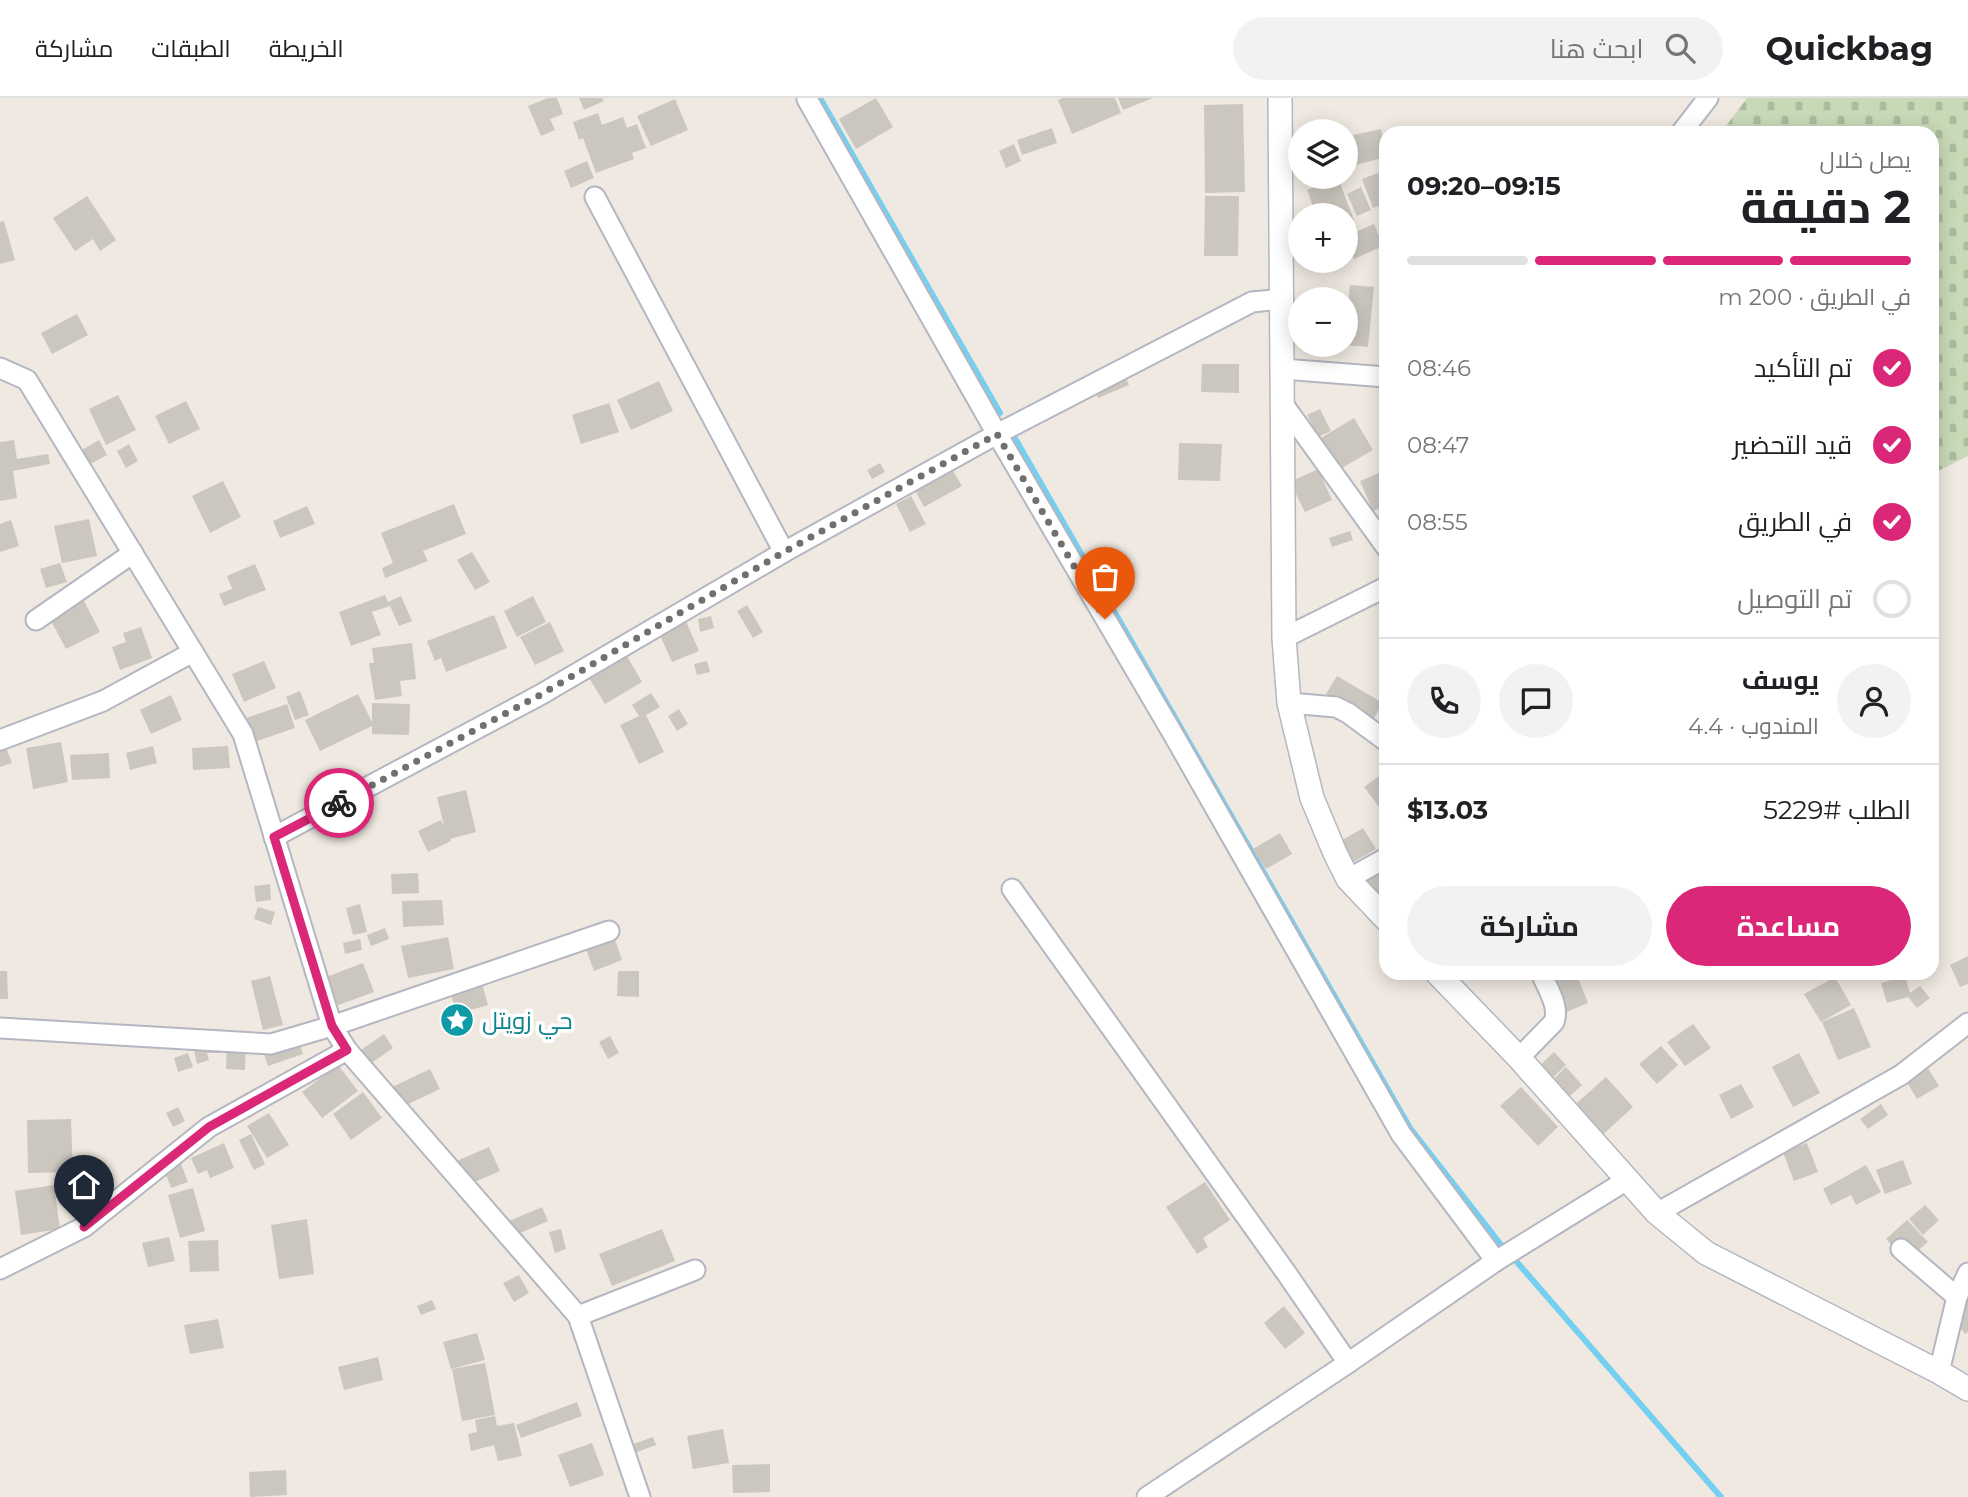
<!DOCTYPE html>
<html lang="ar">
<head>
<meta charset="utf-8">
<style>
  body { margin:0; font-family:Montserrat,Cairo,sans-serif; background:#f2f2f2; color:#202124; direction:rtl; height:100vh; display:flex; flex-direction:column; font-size:26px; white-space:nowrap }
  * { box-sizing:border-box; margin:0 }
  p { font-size:23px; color:#757577 }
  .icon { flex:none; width:38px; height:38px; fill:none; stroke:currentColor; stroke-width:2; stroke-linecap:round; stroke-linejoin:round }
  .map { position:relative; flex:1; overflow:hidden; direction:ltr }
  .drawer { position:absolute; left:1379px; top:28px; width:560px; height:854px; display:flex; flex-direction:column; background:#fff; border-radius:21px; box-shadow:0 4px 18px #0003; direction:rtl }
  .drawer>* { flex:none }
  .buttons { position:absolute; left:1288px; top:21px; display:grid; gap:14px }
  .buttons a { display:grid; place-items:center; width:70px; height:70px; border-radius:50%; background:#fff; box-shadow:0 4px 18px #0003; font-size:35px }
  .pin { position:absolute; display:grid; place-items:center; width:60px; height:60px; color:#fff; margin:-72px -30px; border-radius:50% 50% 50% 0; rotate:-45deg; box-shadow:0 0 7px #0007 }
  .pin .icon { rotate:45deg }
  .courier { position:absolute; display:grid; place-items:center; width:70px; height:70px; margin:-35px; border:5px solid #db2777; border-radius:50%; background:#fff; color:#222; box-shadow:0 2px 9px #0007 }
  .summary em { font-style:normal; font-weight:700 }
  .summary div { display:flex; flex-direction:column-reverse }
  .summary { display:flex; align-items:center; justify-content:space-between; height:119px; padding:0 28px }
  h1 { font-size:46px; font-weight:700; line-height:52px }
  .bar { display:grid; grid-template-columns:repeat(4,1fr); gap:10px 7px; align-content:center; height:84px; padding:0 28px }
  .bar i { height:9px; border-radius:5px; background:#e0e0e0 }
  .bar .selected { background:#db2777 }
  .bar p { grid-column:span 4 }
  .line { display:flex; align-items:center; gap:18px; padding:0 28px; border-top:2px solid #e0e0e0 }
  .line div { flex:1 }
  .round { display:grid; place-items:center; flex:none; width:74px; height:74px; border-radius:37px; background:#f2f2f2 }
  ol { padding:0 28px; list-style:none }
  li { display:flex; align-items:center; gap:21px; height:77px }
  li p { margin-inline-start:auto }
  li .icon { padding:7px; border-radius:50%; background:#db2777; color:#fff; stroke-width:4 }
  li:last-child { color:#757577 }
  li i { width:38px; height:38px; border:4px solid #e0e0e0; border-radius:50% }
  .cta { display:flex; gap:14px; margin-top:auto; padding:14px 28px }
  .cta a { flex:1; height:80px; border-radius:42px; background:#db2777; color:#fff; font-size:28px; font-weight:700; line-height:80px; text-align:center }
  .cta a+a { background:#f2f2f2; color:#202124 }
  header { display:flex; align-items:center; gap:42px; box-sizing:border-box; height:98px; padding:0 35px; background:#fff; border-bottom:2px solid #e0e0e0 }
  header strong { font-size:33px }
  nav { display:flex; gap:38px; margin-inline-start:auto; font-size:24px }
  .search { width:490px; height:63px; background:#f2f2f2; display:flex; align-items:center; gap:18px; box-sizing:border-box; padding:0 24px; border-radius:38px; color:#757577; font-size:26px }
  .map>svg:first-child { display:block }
  .cemetery { fill:url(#cemetery-stones) }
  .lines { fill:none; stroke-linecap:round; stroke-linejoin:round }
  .stream { stroke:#75cff0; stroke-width:6 }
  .building { fill:#cbc7bf }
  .minor-casing { stroke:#b4b7c1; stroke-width:23 }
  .tertiary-casing { stroke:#b4b7c1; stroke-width:26 }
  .minor { stroke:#fff; stroke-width:19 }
  .tertiary { stroke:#fff; stroke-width:23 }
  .done { stroke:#726f6d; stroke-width:7; stroke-dasharray:0 12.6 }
  .route { stroke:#db2777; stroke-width:9 }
  .labels { text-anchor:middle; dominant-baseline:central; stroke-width:7; stroke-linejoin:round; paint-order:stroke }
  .culture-label { font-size:24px; fill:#0d838f; stroke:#fff; text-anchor:start }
</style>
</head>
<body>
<header>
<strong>Quickbag</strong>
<div class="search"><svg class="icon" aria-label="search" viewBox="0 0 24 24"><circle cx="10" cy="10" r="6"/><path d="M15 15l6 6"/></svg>ابحث هنا</div>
<nav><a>الخريطة</a><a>الطبقات</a><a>مشاركة</a></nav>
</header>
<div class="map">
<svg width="1968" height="1399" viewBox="0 0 1968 1399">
  <defs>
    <pattern id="cemetery-stones" width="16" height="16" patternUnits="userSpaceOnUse" patternTransform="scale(1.75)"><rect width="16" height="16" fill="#c8d9b8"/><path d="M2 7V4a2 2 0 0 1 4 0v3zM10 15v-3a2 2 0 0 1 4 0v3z" fill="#acbb9e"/></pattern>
  </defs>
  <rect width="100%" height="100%" fill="#efe9e1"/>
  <polygon class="cemetery" points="1747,0 1968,0 1968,358 1932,376 1932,35 1721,35"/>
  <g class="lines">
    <g class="stream">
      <polyline points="820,0 1000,315"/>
      <polyline points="1012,335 1410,1030 1502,1148"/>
      <polyline points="1516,1163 1721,1399"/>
    </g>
  </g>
  <g class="building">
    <polygon points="548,0 557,0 563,16 550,21 555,32 541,38 528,8"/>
    <polygon points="579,0 602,0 604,3 584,12"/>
    <polygon points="876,0 893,29 856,51 839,21"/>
    <polygon points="1063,0 1115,0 1121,15 1072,36 1058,2"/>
    <polygon points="1118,0 1153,0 1123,12"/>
    <polygon points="675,1 688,32 651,48 637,18"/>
    <polygon points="1243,6 1245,94 1205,95 1204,7"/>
    <polygon points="598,15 602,27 623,19 627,30 637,26 646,50 632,55 634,61 596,75 583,40 579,42 573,24"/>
    <polygon points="1052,30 1057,45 1022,57 1017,42"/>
    <polygon points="1381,31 1386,59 1355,67 1349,38"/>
    <polygon points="1014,46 1021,63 1006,70 999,53"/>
    <polygon points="587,63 594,80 571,90 564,73"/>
    <polygon points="1386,72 1386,105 1373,110 1362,81"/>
    <polygon points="1338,80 1354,122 1346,125 1346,117 1316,117 1307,92"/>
    <polygon points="1361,89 1371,112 1357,118 1347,96"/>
    <polygon points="87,98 116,142 100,153 93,141 75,153 53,120"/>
    <polygon points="1205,98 1239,98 1238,158 1204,158"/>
    <polygon points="4,123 15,162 0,166 0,124"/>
    <polygon points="1374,126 1383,148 1354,161 1346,138"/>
    <polygon points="1350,187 1374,189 1368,249 1346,247 1346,204 1348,204"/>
    <polygon points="77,216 88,237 52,256 41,235"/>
    <polygon points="1202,266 1239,266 1239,295 1201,294"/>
    <polygon points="1120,268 1129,287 1098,300 1090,281"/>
    <polygon points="659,283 673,313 631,332 617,302"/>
    <polygon points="118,297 136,332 106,347 89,311"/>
    <polygon points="186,303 200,331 169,346 155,318"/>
    <polygon points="609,305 619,334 581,346 572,317"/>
    <polygon points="1320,311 1331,333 1318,339 1307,317"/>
    <polygon points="1354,320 1373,352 1340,371 1321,340"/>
    <polygon points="14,342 17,361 48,356 50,366 13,373 17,400 0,403 0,344"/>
    <polygon points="99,342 107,357 85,369 77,355"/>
    <polygon points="1179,345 1222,346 1220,383 1178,382"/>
    <polygon points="129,346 138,363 126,370 117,353"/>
    <polygon points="948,364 962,388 924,409 911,385"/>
    <polygon points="880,365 885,374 872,381 867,372"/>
    <polygon points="1318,371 1332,402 1305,414 1290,384"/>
    <polygon points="1386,372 1386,407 1373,413 1360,383"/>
    <polygon points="223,383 241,419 210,435 192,398"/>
    <polygon points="911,398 926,426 910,434 896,406"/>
    <polygon points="454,406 466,436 423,453 428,463 385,480 382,470 393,465 381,435"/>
    <polygon points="307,408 315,426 280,440 273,423"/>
    <polygon points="89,421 97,458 62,465 54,428"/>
    <polygon points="11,422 19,448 0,454 0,426"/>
    <polygon points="1350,433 1353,442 1332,449 1329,440"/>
    <polygon points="472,454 490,484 475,492 457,462"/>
    <polygon points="60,465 67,484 46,490 40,471"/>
    <polygon points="255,466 266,492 224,508 219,496 232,491 227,478"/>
    <polygon points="385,497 388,504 401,498 412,523 399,528 390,508 372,514 381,537 351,548 339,514"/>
    <polygon points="533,498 546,524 517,539 504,513"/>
    <polygon points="82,499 100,534 66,551 48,517"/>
    <polygon points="747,507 763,534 753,540 737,513"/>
    <polygon points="494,517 507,550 446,574 441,560 435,563 427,543"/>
    <polygon points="711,518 714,530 700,534 698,521"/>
    <polygon points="685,521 699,553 672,564 658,533"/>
    <polygon points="550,524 564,553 535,567 520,539"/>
    <polygon points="141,529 152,560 120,572 112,549 126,544 123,535"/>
    <polygon points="412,545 416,581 400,583 402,598 375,602 369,565 374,565 372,550"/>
    <polygon points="624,553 642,584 605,606 586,575"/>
    <polygon points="264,563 276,590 244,604 232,576"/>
    <polygon points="707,563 710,574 697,577 694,566"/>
    <polygon points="1337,578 1383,605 1372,623 1326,596"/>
    <polygon points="300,593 309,617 295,622 286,599"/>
    <polygon points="651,595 660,609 646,617 664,654 639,666 620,627 639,618 632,607"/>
    <polygon points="358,596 372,624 372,605 410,606 409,637 372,636 372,628 320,653 305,622"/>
    <polygon points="171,597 182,622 151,636 140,612"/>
    <polygon points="287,606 295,630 248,646 240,622"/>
    <polygon points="679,611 688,626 677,633 668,618"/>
    <polygon points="0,634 12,665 0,669"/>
    <polygon points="61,644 68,684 33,691 26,650"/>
    <polygon points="153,648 157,665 130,672 126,655"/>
    <polygon points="228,648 230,670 193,672 192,650"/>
    <polygon points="109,655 110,680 72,682 70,657"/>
    <polygon points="1386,673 1386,718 1364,689"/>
    <polygon points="466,692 476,734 450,741 451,743 428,754 418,733 441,722 444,728 437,699"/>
    <polygon points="1363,730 1376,751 1352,765 1339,744"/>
    <polygon points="1280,735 1292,756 1266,771 1253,751"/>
    <polygon points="1386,768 1386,820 1361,783"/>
    <polygon points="418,775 419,795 392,796 391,776"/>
    <polygon points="270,786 271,802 256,804 254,788"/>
    <polygon points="442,802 444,827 403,829 402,803"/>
    <polygon points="360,806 367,834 353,837 346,810"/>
    <polygon points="258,809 275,814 271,827 254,821"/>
    <polygon points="385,830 389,841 371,848 367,837"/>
    <polygon points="611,830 622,862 594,873 582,840"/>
    <polygon points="448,839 454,871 408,880 401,848"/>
    <polygon points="360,841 362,852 345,856 343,845"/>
    <polygon points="1968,858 1968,886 1960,889 1950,867"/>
    <polygon points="363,865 374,894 336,908 326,879"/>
    <polygon points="0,873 7,873 8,901 0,901"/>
    <polygon points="618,873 639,873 639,899 617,898"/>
    <polygon points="1541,875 1576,875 1588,905 1562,916"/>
    <polygon points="270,878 283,927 263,932 251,883"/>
    <polygon points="480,878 488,907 457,916 448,887"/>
    <polygon points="1905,878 1910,895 1920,888 1930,900 1917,910 1908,899 1887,905 1881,885"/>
    <polygon points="1835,879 1851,907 1821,924 1804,896"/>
    <polygon points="1854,910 1871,949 1838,962 1822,924"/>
    <polygon points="1693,926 1711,950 1685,968 1667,944"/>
    <polygon points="296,933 303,956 268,968 260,945"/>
    <polygon points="384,936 393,950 370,966 361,952"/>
    <polygon points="610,938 619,955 608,961 599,944"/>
    <polygon points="227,943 246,944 245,972 226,971"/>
    <polygon points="207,945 221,945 221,955 207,955 209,962 197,966 194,953 206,950 207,955"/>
    <polygon points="1661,948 1678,967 1657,986 1639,966"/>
    <polygon points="1554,954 1566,967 1546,986 1534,973"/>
    <polygon points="188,955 193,969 178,974 174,960"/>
    <polygon points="1799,955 1820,995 1793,1009 1772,969"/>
    <polygon points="1924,964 1939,988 1917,1001 1902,976"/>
    <polygon points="338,967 358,993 322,1020 302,994"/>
    <polygon points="1566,969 1582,987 1562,1005 1546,988"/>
    <polygon points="430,971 440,991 400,1010 390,990"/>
    <polygon points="1606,979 1633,1009 1597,1042 1569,1012"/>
    <polygon points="1741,986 1754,1009 1731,1021 1719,997"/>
    <polygon points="1521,989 1558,1029 1538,1048 1500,1008"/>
    <polygon points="363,994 382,1020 351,1042 333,1016"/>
    <polygon points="1881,1006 1888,1017 1868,1031 1860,1021"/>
    <polygon points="178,1009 185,1023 173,1029 166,1015"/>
    <polygon points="269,1015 289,1047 267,1060 247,1028"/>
    <polygon points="71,1021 73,1074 28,1075 27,1022"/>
    <polygon points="251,1036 265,1066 254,1072 239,1042"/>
    <polygon points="224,1045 234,1070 210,1080 207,1072 198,1076 191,1060"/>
    <polygon points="1807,1045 1818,1074 1794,1083 1783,1054"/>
    <polygon points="489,1049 500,1073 468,1087 457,1063"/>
    <polygon points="1903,1062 1912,1086 1885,1096 1876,1072"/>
    <polygon points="180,1063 188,1084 171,1090 163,1068"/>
    <polygon points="1866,1067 1881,1094 1856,1107 1851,1097 1831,1107 1823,1091"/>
    <polygon points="1205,1084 1230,1122 1203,1140 1208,1149 1197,1156 1166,1109"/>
    <polygon points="54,1087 60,1131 21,1137 15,1093"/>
    <polygon points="193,1090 205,1133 180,1140 168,1097"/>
    <polygon points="1925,1107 1939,1122 1923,1137 1909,1121"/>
    <polygon points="542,1109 548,1123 513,1138 507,1124"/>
    <polygon points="307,1121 314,1176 279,1181 271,1127"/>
    <polygon points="1907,1122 1928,1144 1906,1163 1886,1141"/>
    <polygon points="561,1131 566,1151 555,1155 549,1134"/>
    <polygon points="662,1131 675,1163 612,1188 599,1156"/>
    <polygon points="169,1139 175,1163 148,1169 142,1145"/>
    <polygon points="218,1142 219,1173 190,1174 188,1143"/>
    <polygon points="519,1177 529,1195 514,1204 503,1185"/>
    <polygon points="1968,1188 1968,1234 1965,1236 1943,1208"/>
    <polygon points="432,1202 436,1211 421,1217 417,1208"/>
    <polygon points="1284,1208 1305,1235 1285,1251 1264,1225"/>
    <polygon points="218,1221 224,1250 190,1256 184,1227"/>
    <polygon points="477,1235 485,1262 451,1271 443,1244"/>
    <polygon points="378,1259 383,1282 344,1292 338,1269"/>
    <polygon points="485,1265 495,1317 462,1323 452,1271"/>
    <polygon points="577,1304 582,1318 521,1340 516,1327"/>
    <polygon points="495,1318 497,1328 514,1325 522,1358 498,1363 494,1347 471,1353 468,1336 477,1334 475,1322"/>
    <polygon points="723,1331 729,1365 693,1371 687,1338"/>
    <polygon points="653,1339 656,1347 629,1357 625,1349"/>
    <polygon points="592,1345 604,1377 570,1389 558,1357"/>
    <polygon points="770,1366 770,1394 733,1395 732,1367"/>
    <polygon points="286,1372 287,1397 250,1399 249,1374"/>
  </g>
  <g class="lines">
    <g class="minor-casing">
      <g id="minor">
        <polyline points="807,1 997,336 1173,636 1401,1036 1496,1163"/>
        <polyline points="1681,35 1708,0"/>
        <polyline points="595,99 784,454"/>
        <polyline points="0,270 27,282 243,636 332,928 347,952 578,1218 640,1399"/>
        <polyline points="1283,271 1386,279"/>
        <polyline points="1283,306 1386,449"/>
        <polyline points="36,522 133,455"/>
        <polyline points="1284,540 1386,489"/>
        <polyline points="1289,605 1336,609 1348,615 1386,643"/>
        <polyline points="0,642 103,603 193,554"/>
        <polyline points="274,739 540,597 784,454 997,336 1252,204 1283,201"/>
        <polyline points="1348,781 1386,760"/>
        <polyline points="1012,791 1287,1176 1348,1265"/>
        <polyline points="0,930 271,946 332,928 609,833"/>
        <path d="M1519,960L1554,924C1560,908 1547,890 1541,875"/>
        <polyline points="1657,1115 1901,977 1968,925"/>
        <polyline points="1901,1151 1957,1199"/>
        <polyline points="0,1171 84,1129 209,1029 347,952"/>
        <polyline points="578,1218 695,1172"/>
        <polyline points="1939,1274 1957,1199 1968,1175"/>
        <polyline points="1147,1399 1348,1265 1496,1163 1627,1082"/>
      </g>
    </g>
    <g class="tertiary-casing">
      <g id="tertiary">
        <polyline points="1280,0 1284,540 1289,605 1312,700 1335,755 1348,781 1386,821"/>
        <polyline points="1437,875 1519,960 1657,1115 1706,1155 1939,1274 1968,1291"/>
      </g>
    </g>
    <use href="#minor" class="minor"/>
    <use href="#tertiary" class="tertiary"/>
  </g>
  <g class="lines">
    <polyline class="done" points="339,705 540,597 784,454 997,336 1105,521"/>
    <polyline class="route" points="84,1129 209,1029 347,952 332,928 274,739 339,705"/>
  </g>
  <defs>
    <g id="sight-disc" transform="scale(1.75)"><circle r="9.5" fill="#0f9aa8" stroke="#fff"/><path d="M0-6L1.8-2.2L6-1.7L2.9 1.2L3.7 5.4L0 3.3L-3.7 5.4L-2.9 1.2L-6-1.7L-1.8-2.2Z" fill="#fff"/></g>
  </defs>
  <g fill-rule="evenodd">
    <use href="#sight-disc" x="457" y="922"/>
  </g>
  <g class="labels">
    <g class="culture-label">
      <text x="482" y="922">حي زويتل</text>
    </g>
  </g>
</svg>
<div class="buttons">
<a><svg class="icon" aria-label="layers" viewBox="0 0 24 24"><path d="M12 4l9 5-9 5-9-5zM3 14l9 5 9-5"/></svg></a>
<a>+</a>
<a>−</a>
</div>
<div class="pin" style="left:1105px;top:521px;background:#ea580c"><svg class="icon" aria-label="bag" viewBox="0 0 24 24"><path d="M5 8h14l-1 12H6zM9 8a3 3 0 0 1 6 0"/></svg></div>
<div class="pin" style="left:84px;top:1129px;background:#1f2937"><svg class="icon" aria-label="home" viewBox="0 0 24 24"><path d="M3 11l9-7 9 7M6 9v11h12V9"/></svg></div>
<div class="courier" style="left:339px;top:705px"><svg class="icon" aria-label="bike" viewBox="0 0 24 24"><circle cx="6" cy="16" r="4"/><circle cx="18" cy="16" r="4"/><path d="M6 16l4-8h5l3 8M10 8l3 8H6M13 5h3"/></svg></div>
<section class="drawer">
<div class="summary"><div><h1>2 دقيقة</h1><p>يصل خلال</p></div><em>09:15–09:20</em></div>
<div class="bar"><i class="selected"></i><i class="selected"></i><i class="selected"></i><i></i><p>في الطريق · 200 m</p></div>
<ol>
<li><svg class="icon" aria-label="check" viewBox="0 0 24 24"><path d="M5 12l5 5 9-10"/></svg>تم التأكيد<p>08:46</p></li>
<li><svg class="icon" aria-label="check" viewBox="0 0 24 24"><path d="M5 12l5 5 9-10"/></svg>قيد التحضير<p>08:47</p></li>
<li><svg class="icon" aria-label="check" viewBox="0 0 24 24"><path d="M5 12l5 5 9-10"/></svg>في الطريق<p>08:55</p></li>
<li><i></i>تم التوصيل</li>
</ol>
<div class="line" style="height:126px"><a class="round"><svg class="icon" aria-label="person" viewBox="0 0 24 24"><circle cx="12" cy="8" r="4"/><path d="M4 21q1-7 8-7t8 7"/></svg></a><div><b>يوسف</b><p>المندوب · 4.4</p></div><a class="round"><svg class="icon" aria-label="chat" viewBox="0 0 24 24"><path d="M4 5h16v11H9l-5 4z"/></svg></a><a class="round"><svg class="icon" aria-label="phone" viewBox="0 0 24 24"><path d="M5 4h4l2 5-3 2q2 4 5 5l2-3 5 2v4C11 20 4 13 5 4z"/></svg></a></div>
<div class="line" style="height:91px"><div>الطلب #5229</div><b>$13.03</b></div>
<div class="cta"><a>مساعدة</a><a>مشاركة</a></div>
</section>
</div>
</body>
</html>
